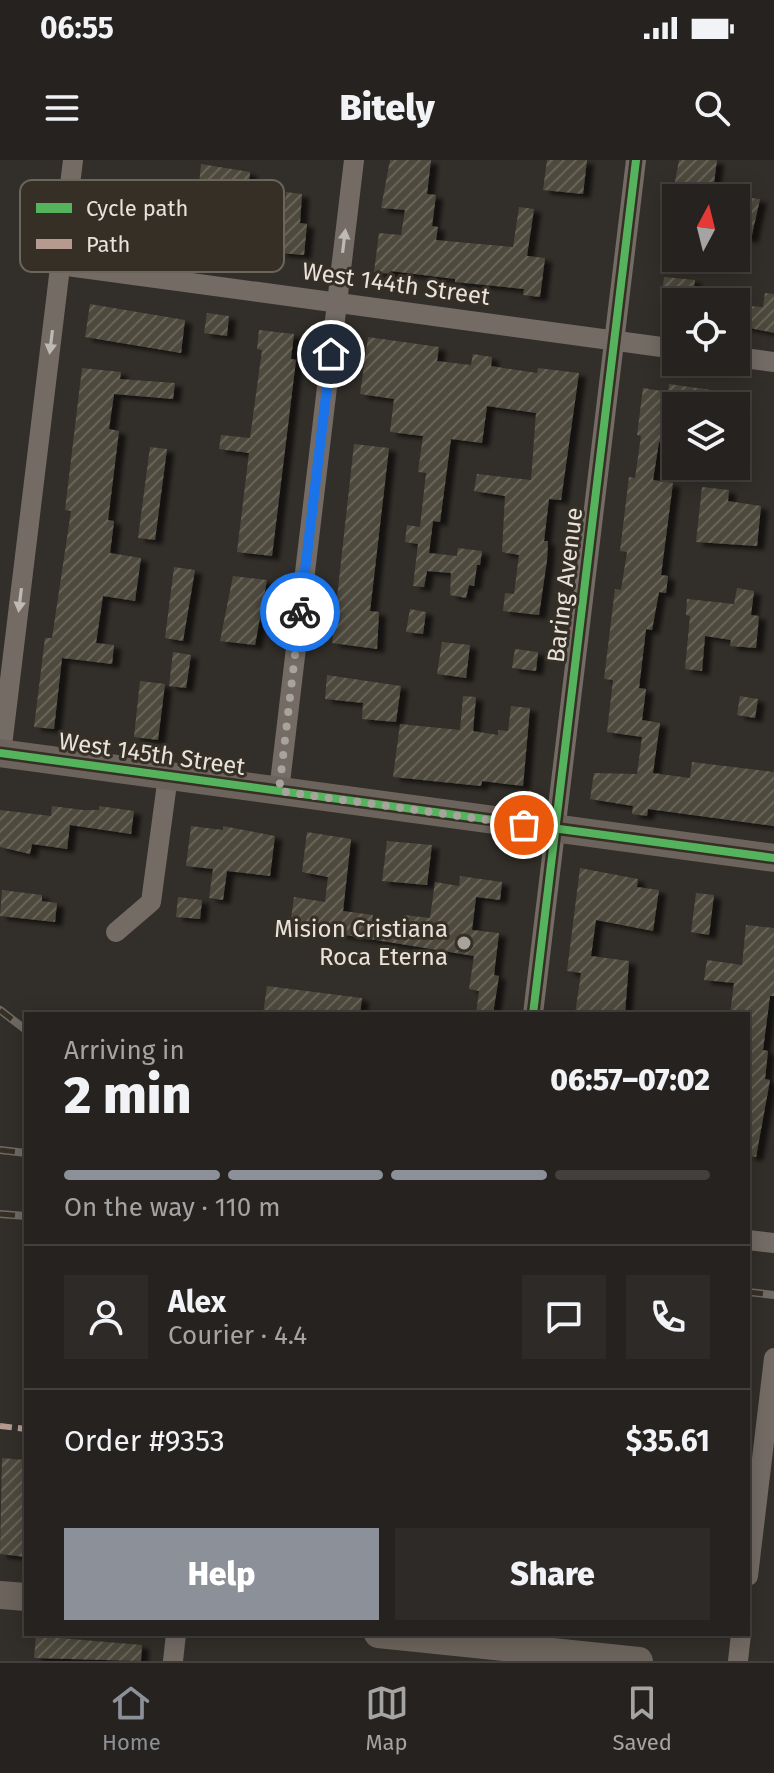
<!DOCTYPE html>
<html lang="en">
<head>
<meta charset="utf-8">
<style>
  body { margin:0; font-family:"Fira Sans",sans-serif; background:#2e2a28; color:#f1f3f6; height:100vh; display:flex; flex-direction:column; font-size:30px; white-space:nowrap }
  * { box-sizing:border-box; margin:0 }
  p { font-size:26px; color:#a4a4a4 }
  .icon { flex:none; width:44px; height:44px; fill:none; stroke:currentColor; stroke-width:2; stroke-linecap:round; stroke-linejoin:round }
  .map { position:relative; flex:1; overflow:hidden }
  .details { position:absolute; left:24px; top:852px; width:726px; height:624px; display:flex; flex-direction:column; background:#26221f; border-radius:0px; box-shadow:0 4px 20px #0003,0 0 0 2px #423f3d }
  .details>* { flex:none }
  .needle { width:52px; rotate:7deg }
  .buttons { position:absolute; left:662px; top:24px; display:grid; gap:16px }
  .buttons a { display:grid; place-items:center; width:88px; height:88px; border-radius:0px; background:#26221f; box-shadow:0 4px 20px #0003,0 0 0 2px #423f3d; font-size:40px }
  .pin { position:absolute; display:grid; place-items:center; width:68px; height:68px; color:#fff; margin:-34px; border:4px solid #fff; border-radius:50%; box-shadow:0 2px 8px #0007 }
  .courier { position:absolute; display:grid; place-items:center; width:80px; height:80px; margin:-40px; border:6px solid #1a73e8; border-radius:50%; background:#fff; color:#222; box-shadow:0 2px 10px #0007 }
  .summary em { font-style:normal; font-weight:800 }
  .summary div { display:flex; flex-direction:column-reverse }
  .summary { display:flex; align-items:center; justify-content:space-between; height:136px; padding:0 40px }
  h1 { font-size:52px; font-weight:800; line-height:60px }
  .bar { display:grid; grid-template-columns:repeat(4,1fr); gap:12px 8px; align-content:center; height:96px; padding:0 40px }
  .bar i { height:10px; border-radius:6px; background:#423f3d }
  .bar .current { background:#8c9099 }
  .bar p { grid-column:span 4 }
  .line { display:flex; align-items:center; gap:20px; padding:0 40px; border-top:2px solid #423f3d }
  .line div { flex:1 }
  .round { display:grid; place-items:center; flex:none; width:84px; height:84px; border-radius:0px; background:#2e2a28 }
  .cta { display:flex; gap:16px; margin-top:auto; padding:16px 40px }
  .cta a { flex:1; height:92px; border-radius:0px; background:#8c9099; color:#fff; font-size:32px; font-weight:800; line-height:92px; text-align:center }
  .cta a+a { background:#2e2a28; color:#f1f3f6 }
  .status { display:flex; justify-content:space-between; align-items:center; height:56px; padding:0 40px; background:#26221f; direction:ltr }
  .status svg { height:22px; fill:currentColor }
  header { display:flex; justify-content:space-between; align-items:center; height:104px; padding:0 40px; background:#26221f; font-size:36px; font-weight:800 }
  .dock { display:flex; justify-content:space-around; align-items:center; height:112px; border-top:2px solid #423f3d; background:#26221f; font-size:22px; color:#a4a4a4 }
  .dock a { display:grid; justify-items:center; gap:4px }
  .dock .current { color:#8c9099 }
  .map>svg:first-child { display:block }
  .building { fill:url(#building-hatch); filter:url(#shadow) }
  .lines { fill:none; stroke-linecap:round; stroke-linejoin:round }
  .street { stroke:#736b64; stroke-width:20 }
  .secondary { stroke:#6c645c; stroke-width:28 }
  .rail-casing { stroke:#706a65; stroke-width:8 }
  .rail { stroke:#362f25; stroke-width:5; stroke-dasharray:15; stroke-linecap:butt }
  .quiet { stroke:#b69a8f; stroke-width:6; stroke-dasharray:12 6; stroke-linecap:butt }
  .cycleway-casing { stroke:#362f25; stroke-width:13 }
  .cycleway { stroke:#56b35d; stroke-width:8 }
  .oneway { fill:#beb9b2 }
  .done { stroke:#a8a49d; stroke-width:8; stroke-dasharray:0 14.4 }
  .route { stroke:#1a73e8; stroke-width:10 }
  .poi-dot { fill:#a8a49d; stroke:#362f25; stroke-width:3 }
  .labels { text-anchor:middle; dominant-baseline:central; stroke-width:6; stroke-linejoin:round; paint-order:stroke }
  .street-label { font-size:24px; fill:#e7e3dc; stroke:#362f25 }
  .poi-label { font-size:24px; fill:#e7e3dc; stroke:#362f25; text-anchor:end }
  .key { fill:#362f25; stroke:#6b655c; stroke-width:2 }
  .key-label { font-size:22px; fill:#e7e3dc }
</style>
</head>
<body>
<div class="status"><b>06:55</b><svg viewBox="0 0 49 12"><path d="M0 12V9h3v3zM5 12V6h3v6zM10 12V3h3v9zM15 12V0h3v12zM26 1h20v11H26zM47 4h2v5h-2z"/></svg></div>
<header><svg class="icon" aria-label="menu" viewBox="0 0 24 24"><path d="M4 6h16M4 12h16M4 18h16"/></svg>Bitely<svg class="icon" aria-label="search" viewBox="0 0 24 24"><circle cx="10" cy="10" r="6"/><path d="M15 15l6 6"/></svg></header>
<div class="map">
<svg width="774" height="1501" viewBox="0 0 774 1501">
  <defs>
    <pattern id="building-hatch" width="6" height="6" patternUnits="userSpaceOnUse" patternTransform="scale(2)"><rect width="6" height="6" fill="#4e4a3c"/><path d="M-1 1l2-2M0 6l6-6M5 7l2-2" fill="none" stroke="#686458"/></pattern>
    <filter id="shadow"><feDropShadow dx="7" dy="4" stdDeviation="2" flood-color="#0009"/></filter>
  </defs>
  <rect width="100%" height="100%" fill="#322e29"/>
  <g class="building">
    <polygon points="390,0 431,0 427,34 436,35 432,66 438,67 436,80 513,87 519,47 534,49 527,96 545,98 540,137 523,135 524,129 455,122 455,119 391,111 391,114 374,112 379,73 401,75 405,50 381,48"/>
    <polygon points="547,0 587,0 583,34 543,30"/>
    <polygon points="679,0 717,0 712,38 672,38"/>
    <polygon points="201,4 250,12 248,29 238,28 234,56 259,59 254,95 94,77 98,43 142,49 142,44 162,46 161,51 191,55 192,45 197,46"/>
    <polygon points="286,32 302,34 300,63 307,64 304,95 280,93"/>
    <polygon points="743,37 760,39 751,79 736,76 736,57 740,58"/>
    <polygon points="664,117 695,120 692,142 672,142 673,136 662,135"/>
    <polygon points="765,133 774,134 774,173 736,165 736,145 763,147"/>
    <polygon points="90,144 185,160 181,193 85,177"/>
    <polygon points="207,153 229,156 227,176 204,173"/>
    <polygon points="259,170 294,174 291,199 296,200 272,396 237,392 249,293 219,289 221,275 250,278 262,190 257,189"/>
    <polygon points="368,177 439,187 437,201 471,205 473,194 492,197 491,206 537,213 538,208 579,213 561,340 549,339 544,381 548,381 547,400 539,455 503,451 505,433 514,434 519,395 502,392 505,336 474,331 477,314 531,320 536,253 487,246 482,283 451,279 440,362 433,361 429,393 457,396 458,388 482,391 480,405 477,405 474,426 469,425 466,438 450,435 451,413 427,411 424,427 413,426 418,384 405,382 407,365 420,367 426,313 418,312 423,276 390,272 394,239 360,234"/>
    <polygon points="82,208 121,212 120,219 175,223 173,239 114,234 109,269 119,271 108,360 114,361 110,393 141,398 135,441 103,436 96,483 114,485 112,504 62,498 54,569 34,567 45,478 52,478 71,351 65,350"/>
    <polygon points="669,224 740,234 738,246 676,246 676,285 659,282 653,320 673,323 661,415 668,416 666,433 659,432 652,470 646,469 639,528 646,529 642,560 660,563 653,613 690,618 692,602 774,612 774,666 648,649 647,656 632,654 633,646 590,639 594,613 637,614 642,577 607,572 613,520 604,519 615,429 621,430 627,392 620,391 629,317 635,318 641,276 637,275 643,228 668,232"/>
    <polygon points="354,284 389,288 370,451 379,452 377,489 332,483"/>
    <polygon points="150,287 167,289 155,380 138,378"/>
    <polygon points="702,327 729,330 728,341 761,346 757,386 696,382"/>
    <polygon points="174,407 195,410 183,481 165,478"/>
    <polygon points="233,416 267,420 255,485 220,481"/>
    <polygon points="737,428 754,431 751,455 759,456 756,488 730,486 731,480 705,476 702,511 685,509 690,456 686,455 687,439 734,444"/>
    <polygon points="410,449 426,452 423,474 406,472"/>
    <polygon points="442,482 470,485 466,518 437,514"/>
    <polygon points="515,489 538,492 536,511 512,508"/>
    <polygon points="173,492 191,495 186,528 169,526"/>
    <polygon points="327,515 401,526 396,562 362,559 363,543 325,539"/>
    <polygon points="140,521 165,524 158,580 134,577"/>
    <polygon points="463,536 476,537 473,571 498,575 498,570 508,571 511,546 530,548 523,626 482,621 481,626 393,617 400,564 460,570"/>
    <polygon points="740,536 758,539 755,558 737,555"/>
    <polygon points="52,646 83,650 99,650 99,646 134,651 131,674 70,665 67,689 32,684 30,694 0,687 0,650 51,656"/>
    <polygon points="191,666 223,670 223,666 275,676 270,716 227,711 223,740 209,738 213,709 186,706"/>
    <polygon points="307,672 351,679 343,751 373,755 372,763 402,767 404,755 430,758 435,722 459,726 460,716 502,722 500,740 476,737 472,770 499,773 494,815 499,816 493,854 476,854 479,831 469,829 474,796 290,766 294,737 325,742 328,717 302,712"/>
    <polygon points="387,681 432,685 427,725 382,721"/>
    <polygon points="580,708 638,719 637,727 659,730 653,771 596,760 591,796 629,801 625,854 575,854 581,813 567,811"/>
    <polygon points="2,730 42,735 42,741 57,743 55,762 0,756"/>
    <polygon points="696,733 714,735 709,775 691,772"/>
    <polygon points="178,737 202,740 200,759 176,757"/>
    <polygon points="746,765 774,768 774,836 770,836 763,890 768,891 765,919 770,920 756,997 748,996 748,854 730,854 734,823 704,820 707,800 742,805"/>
    <polygon points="267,826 362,838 360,854 263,854"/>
    <polygon points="2,1298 26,1300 26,1397 0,1394"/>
    <polygon points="36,1476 142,1485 141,1501 34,1498"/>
  </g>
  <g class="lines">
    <g class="street">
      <polyline points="60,105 676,189"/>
      <polyline points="736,197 774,202"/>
      <polyline points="1,594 73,0"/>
      <polyline points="279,631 354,0"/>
      <polyline points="116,772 151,742 168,616"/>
      <polyline points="533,854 636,0"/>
      <polyline points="748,1080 774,1083"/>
      <polyline points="748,1416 774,1198"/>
      <polyline points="173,1501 176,1474"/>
      <polyline points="738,1501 741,1474"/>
    </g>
    <g class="secondary">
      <polyline points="0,593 774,698"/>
      <polyline points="0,1435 26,1437"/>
      <polyline points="378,1474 639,1501"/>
    </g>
    <g class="rail-casing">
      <g id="rail">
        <polyline points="0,850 26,870"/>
        <polyline points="0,990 26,993"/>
        <polyline points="0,1054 26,1056"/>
        <polyline points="748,1132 774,1135"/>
      </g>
    </g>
    <use href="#rail" class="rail"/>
    <polyline class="quiet" points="0,1266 26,1269"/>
    <g class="cycleway-casing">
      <g id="cycleway">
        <polyline points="0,593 774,698"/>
        <polyline points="533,854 636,0"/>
      </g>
    </g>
    <use href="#cycleway" class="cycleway"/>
  </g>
  <defs><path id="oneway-solid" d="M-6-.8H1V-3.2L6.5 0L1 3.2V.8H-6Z" transform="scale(2)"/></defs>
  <g class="oneway">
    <use href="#oneway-solid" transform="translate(344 81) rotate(-83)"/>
    <use href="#oneway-solid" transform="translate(51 182) rotate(97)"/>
    <use href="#oneway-solid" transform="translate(20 440) rotate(97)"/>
  </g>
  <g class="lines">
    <polyline class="done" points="300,452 279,631 524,665"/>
    <polyline class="route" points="300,452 331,194"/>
  </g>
  <circle class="poi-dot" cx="464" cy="783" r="8"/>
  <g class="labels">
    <g class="street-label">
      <text transform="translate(396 124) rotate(8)">West 144th Street</text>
      <text transform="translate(565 425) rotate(-83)">Baring Avenue</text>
      <text transform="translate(152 594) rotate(8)">West 145th Street</text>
    </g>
    <g class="poi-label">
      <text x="448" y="769">Mision Cristiana<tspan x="448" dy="28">Roca Eterna</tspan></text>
    </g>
  </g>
  <rect x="20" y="20" width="264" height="92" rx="12" class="key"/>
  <rect x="36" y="43" width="36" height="10" fill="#56b35d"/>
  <rect x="36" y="79" width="36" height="10" fill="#b69a8f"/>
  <g class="key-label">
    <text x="86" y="56">Cycle path</text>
    <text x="86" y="92">Path</text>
  </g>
</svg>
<div class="buttons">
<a><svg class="needle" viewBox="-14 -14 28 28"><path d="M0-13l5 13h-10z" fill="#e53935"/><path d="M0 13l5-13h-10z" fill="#a4a4a4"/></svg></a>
<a><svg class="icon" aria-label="locate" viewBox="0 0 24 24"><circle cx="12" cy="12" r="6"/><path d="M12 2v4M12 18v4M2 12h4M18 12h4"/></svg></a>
<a><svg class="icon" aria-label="layers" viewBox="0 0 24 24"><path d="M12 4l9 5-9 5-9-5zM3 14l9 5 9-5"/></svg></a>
</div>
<div class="pin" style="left:524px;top:665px;background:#ea580c"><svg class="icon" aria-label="bag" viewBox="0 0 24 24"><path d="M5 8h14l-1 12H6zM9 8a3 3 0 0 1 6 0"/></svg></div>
<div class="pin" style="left:331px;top:194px;background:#1f2937"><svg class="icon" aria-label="home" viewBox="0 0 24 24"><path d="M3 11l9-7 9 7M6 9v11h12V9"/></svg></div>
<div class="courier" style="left:300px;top:452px"><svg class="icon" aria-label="bike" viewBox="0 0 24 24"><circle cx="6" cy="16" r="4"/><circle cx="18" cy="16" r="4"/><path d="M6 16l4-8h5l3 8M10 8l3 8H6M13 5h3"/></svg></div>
<section class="details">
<div class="summary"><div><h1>2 min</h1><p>Arriving in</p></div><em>06:57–07:02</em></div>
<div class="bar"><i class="current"></i><i class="current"></i><i class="current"></i><i></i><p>On the way · 110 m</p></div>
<div class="line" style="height:144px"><a class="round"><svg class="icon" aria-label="person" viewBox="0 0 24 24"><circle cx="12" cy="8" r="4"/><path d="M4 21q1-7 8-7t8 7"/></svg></a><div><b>Alex</b><p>Courier · 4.4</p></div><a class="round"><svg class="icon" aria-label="chat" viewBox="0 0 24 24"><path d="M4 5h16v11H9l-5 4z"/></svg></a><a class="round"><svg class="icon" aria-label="phone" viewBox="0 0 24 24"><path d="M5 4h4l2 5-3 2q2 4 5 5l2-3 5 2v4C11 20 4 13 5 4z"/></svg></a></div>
<div class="line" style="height:104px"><div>Order #9353</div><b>$35.61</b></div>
<div class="cta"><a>Help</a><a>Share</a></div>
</section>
</div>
<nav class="dock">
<a class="current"><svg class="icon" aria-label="home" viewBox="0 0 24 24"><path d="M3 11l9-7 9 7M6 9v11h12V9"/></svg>Home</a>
<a><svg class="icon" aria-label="map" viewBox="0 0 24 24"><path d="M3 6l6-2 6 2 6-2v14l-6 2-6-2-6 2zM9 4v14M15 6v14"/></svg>Map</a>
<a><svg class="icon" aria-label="saved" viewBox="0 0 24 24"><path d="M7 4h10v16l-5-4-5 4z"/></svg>Saved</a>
</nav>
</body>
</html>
